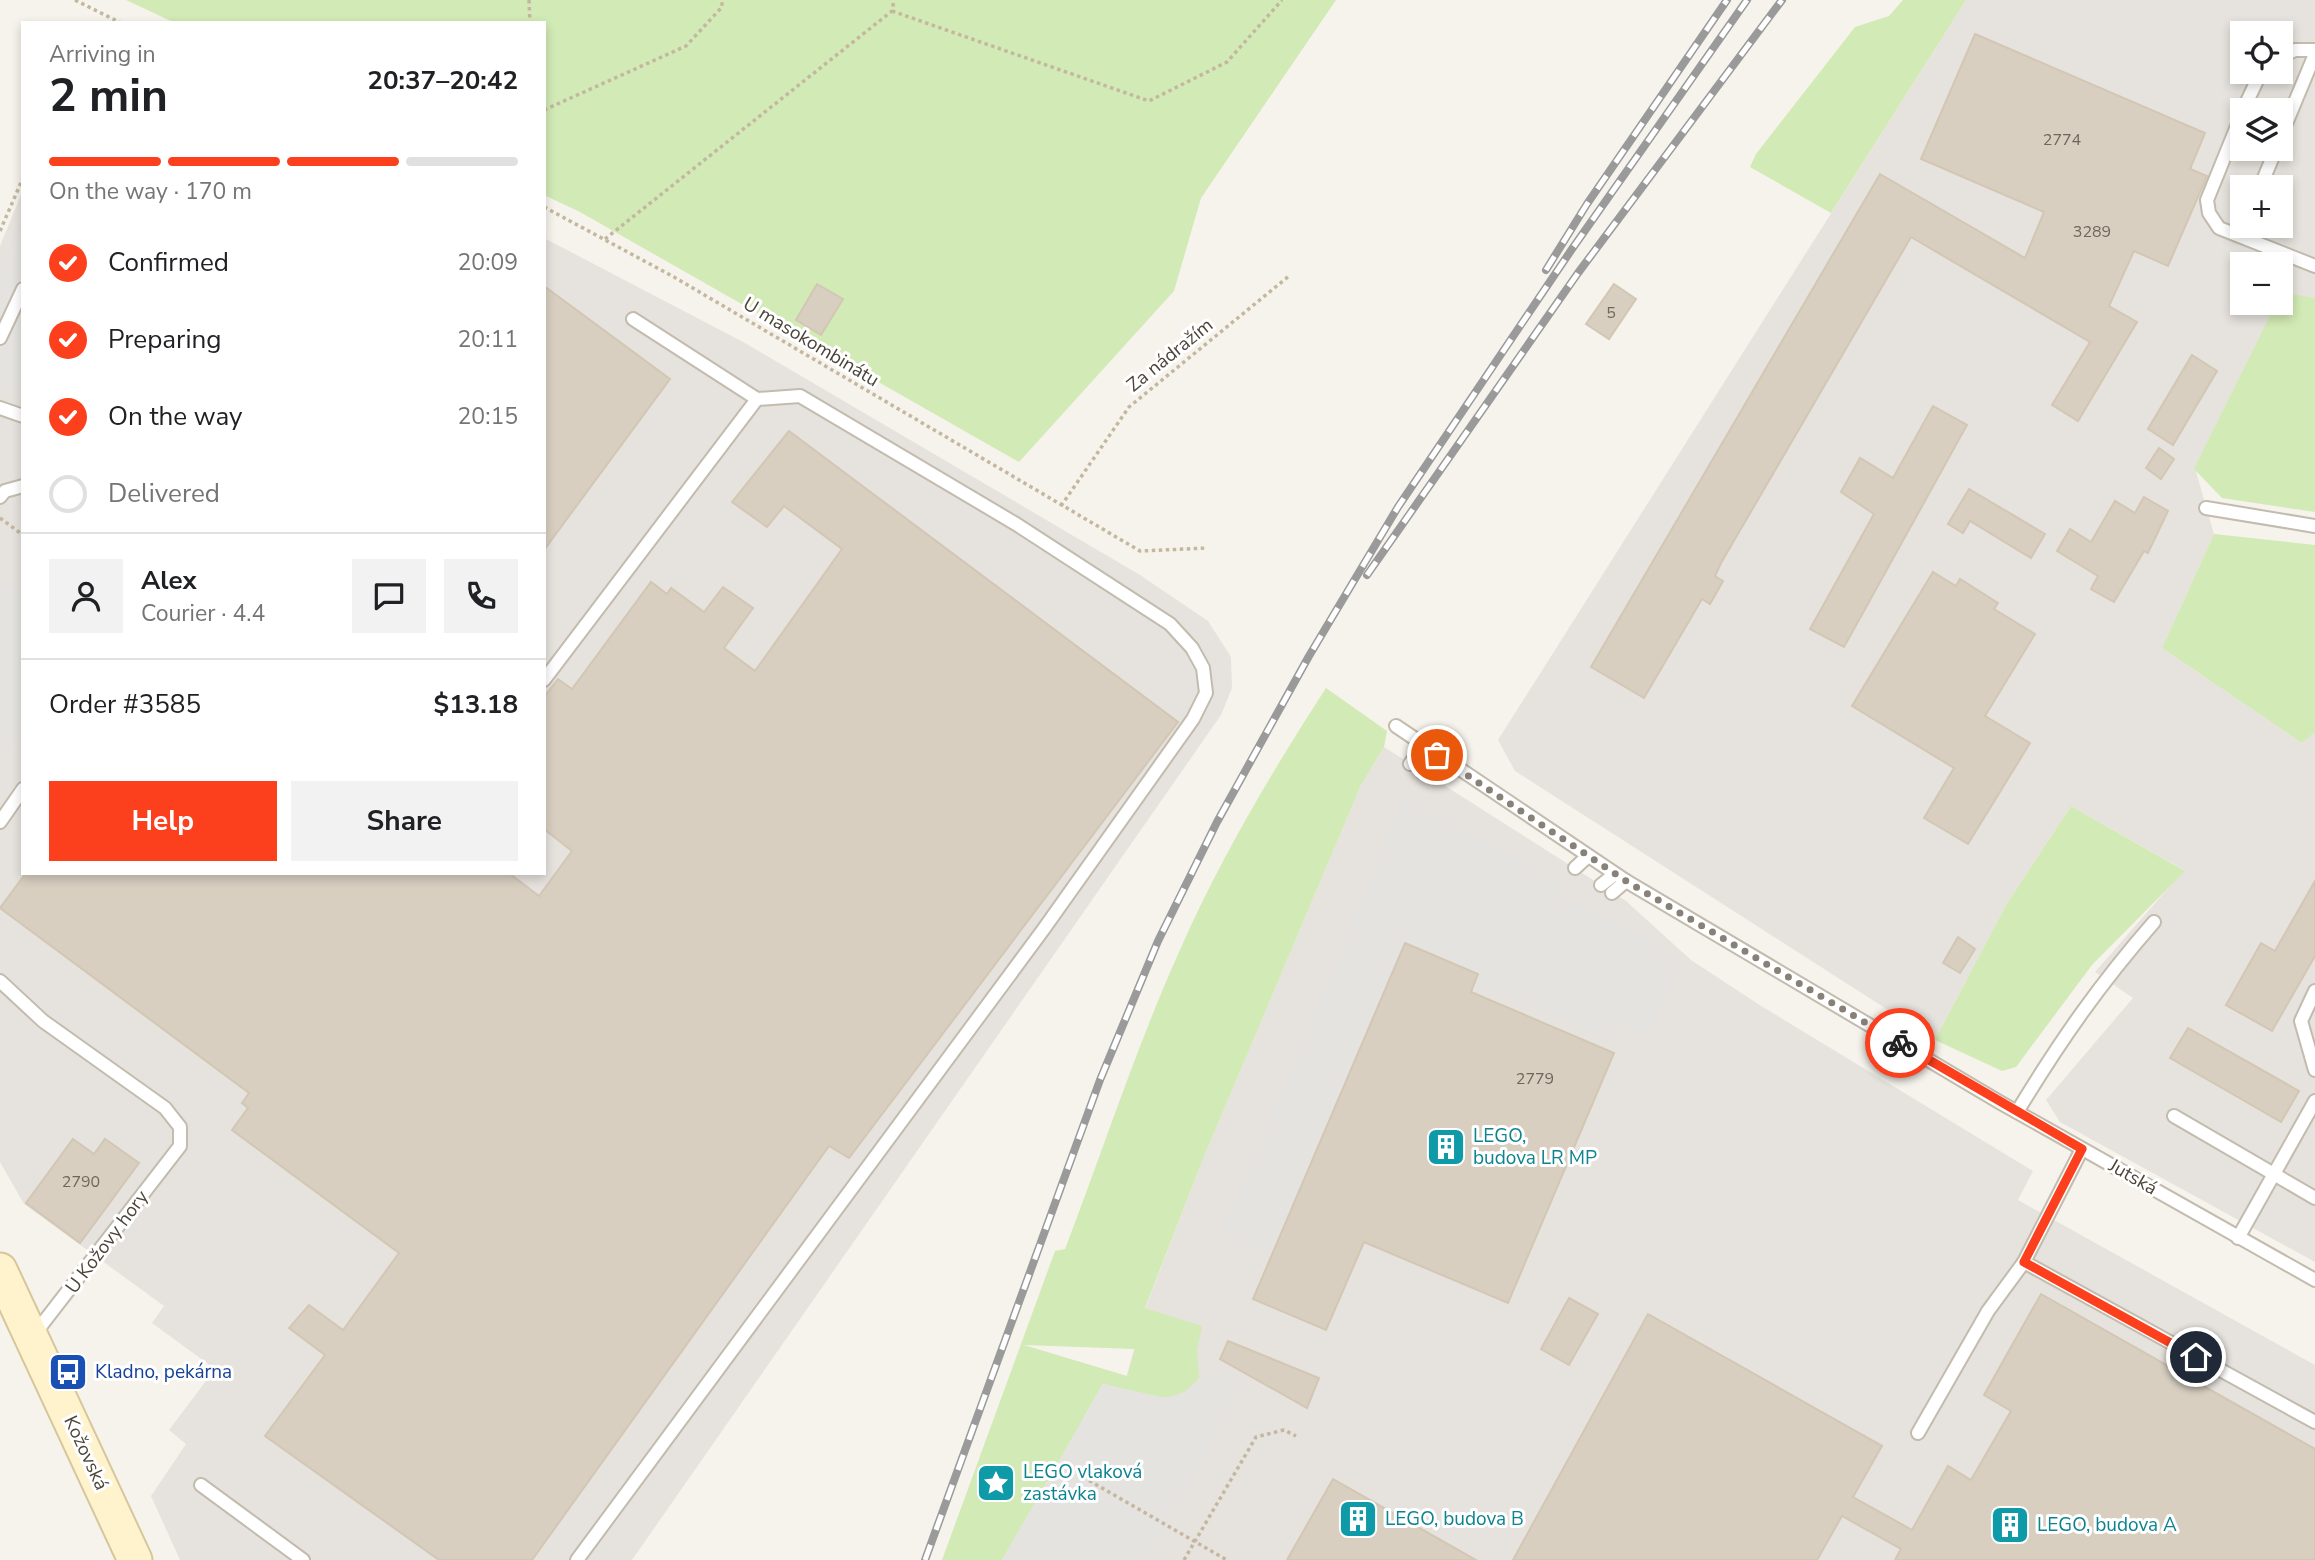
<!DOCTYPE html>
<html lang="en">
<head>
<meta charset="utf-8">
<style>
  body { margin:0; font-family:"Nunito Sans",sans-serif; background:#f2f2f2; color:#202124; height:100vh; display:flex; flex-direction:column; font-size:26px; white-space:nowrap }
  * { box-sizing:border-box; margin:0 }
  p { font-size:23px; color:#757577 }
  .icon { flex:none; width:38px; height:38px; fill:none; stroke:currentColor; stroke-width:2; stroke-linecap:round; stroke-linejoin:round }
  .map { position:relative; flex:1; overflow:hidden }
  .sheet { position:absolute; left:21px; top:21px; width:525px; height:854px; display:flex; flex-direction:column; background:#fff; border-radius:0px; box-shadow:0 4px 10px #0003 }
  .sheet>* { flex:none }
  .tools { position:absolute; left:2230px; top:21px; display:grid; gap:14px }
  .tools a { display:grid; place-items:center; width:63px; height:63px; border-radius:0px; background:#fff; box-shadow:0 4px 10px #0003; font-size:35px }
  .pin { position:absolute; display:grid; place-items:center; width:60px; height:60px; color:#fff; margin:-30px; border:4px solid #fff; border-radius:50%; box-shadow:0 2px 7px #0007 }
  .courier { position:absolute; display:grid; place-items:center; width:70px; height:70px; margin:-35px; border:5px solid #fc3f1d; border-radius:50%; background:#fff; color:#222; box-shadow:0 2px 9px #0007 }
  .head em { font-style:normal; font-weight:700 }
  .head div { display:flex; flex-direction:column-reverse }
  .head { display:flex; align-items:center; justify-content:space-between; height:119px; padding:0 28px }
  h1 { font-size:46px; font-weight:700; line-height:52px }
  .bar { display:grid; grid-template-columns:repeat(4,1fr); gap:10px 7px; align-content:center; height:84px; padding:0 28px }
  .bar i { height:9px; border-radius:5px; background:#e0e0e0 }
  .bar .current { background:#fc3f1d }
  .bar p { grid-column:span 4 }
  .line { display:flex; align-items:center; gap:18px; padding:0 28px; border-top:2px solid #e0e0e0 }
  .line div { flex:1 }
  .round { display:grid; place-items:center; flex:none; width:74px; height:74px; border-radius:0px; background:#f2f2f2 }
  ol { padding:0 28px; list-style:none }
  li { display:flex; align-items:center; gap:21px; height:77px }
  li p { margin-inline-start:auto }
  li .icon { padding:7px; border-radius:50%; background:#fc3f1d; color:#fff; stroke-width:4 }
  li:last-child { color:#757577 }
  li i { width:38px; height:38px; border:4px solid #e0e0e0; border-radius:50% }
  .primary-button { display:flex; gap:14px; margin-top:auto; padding:14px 28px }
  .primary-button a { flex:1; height:80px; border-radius:0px; background:#fc3f1d; color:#fff; font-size:28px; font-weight:700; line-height:80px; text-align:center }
  .primary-button a+a { background:#f2f2f2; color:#202124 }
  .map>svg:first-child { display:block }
  .industrial { fill:#e6e2dd; fill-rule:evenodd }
  .green { fill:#d2eab5; fill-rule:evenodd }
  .parking { fill:#e5e3e0 }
  .building { fill:#d8cfc1; stroke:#d3c7b4; stroke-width:2 }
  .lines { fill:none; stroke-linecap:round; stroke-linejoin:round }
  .lane-casing { stroke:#c2bbae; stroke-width:16 }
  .secondary-casing { stroke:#d6c79b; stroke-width:37 }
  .path { stroke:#c4b79f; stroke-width:3.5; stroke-dasharray:3.5 3.5; stroke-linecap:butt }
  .lane { stroke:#fff; stroke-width:12 }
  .secondary { stroke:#fff3cd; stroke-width:33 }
  .rail-casing { stroke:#9a9a9a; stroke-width:8 }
  .rail { stroke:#fff; stroke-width:5; stroke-dasharray:16; stroke-linecap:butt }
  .done { stroke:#878178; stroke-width:7; stroke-dasharray:0 12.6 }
  .route { stroke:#fc3f1d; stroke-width:9 }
  .labels { text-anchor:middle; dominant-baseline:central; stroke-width:6; stroke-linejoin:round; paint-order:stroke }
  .number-label { font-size:16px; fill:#6e675b }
  .street-label { font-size:19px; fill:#4b4439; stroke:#fff }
  .culture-label { font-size:19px; fill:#0d838f; stroke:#fff; text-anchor:start }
  .transit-label { font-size:19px; fill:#164399; stroke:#fff; text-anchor:start }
</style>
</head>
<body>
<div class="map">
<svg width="2315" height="1560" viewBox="0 0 2315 1560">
  <rect width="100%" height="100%" fill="#f6f3ec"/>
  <g class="industrial">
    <path d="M1966,0H2315V298L2280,294V264H2242V303H2276L2195,468L2214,534L2162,648L2302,743L2315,732V1262L2060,1122L2046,1100L2133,998L2095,972L2184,870L2071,806L2006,905L1935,1040L1515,771L1498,740ZM2242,33H2280V72H2242ZM2242,110H2280V149H2242ZM2242,187H2280V226H2242Z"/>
    <polygon points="23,190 23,873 544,873 544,238 745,343 1140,575 1208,621 1231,657 1232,688 1221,715 632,1560 180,1560 151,1496 186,1444 169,1430 215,1369 152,1323 164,1306 24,1204 0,1162 0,246"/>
    <polygon points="1384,747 1626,901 1691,960 1758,1004 2033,1171 2018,1200 2315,1365 2315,1560 942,1560 1127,1375 1145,1309 1203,1159 1361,785"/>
  </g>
  <g class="green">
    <polygon points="126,0 1336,0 1201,198 1174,291 1019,462 580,212 544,195 544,23 175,23"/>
    <polygon points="1903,0 1966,0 1831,213 1750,167 1756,154 1855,27 1889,16"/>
    <polygon points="2281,292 2315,298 2315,512 2222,498 2194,469 2276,303 2280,303"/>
    <polygon points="2214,534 2315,545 2315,732 2302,743 2162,648"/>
    <path d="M1326,688L1387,731L1384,747L1361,785L1203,1159L1145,1308L1202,1326L1197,1351L1199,1378C1172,1412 1140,1392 1103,1384L1002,1560H942L1055,1251L1065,1249C1103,1150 1136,1048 1179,952C1220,859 1271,773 1326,688ZM1024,1345L1134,1349H1135L1127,1376Z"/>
    <polygon points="2071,806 2185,871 2092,965 2016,1067 2002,1071 1935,1040 2006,905"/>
  </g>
  <g class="parking">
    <polygon points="23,222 23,396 0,386 0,360 6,347 0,344 0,270"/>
    <polygon points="0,579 23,596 23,727 0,758"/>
    <polygon points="1400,797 1408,798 1562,886 1557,895 1563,899 1581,909 1583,905 1681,960 1647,1037 1622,1025 1615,1041 1475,982 1478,974 1405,943 1271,1257 1220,1236 1353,922 1394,820"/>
    <polygon points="1212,1370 1223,1372 1244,1385 1145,1560 1002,1560 1103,1384 1171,1399 1186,1392 1203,1374"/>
  </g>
  <g class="building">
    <polygon points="1975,34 2205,133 2190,169 2207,176 2168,266 2134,251 2109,306 2137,322 2078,421 2052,405 2090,342 1911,237 1721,563 1715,576 1723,581 1710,604 1702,599 1644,698 1591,667 1880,174 2025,258 2044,212 1921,159"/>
    <polygon points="817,284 843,299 821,335 796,320"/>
    <polygon points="1614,284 1636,299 1609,339 1586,324"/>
    <polygon points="544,286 670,379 544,550"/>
    <polygon points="2192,355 2217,371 2173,445 2148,429"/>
    <polygon points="1933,406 1967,425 1844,647 1810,629 1874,514 1841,492 1860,458 1893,478"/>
    <polygon points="789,431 1178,722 849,1158 829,1146 532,1560 439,1560 265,1436 325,1355 289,1328 309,1305 343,1330 399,1253 232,1130 248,1108 242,1103 249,1093 0,908 26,873 509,873 539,896 572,851 544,829 544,697 558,679 572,689 651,582 667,594 671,588 704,612 723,587 753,608 724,648 755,671 842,549 784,506 767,527 732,502"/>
    <polygon points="2159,448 2174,459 2161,479 2146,468"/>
    <polygon points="1969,489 2045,534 2031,558 1970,521 1963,533 1948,524"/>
    <polygon points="2144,497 2168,511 2148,553 2144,551 2114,602 2091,589 2098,576 2057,551 2070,529 2091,542 2115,501 2135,513"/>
    <polygon points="1933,572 1956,586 1960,579 1998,603 1994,609 2035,634 1985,716 2030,743 1968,844 1924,818 1954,768 1852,706"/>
    <polygon points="2315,881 2315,956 2272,1031 2226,1005 2261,943 2275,951"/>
    <polygon points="1958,937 1975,949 1960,973 1943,963"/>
    <polygon points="1405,943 1478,974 1471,992 1614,1053 1508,1303 1364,1242 1326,1330 1253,1299"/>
    <polygon points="2188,1028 2299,1091 2281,1122 2170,1058"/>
    <polygon points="73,1139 94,1154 105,1139 139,1163 80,1243 26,1203"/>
    <polygon points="2041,1294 2315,1449 2315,1560 1895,1560 1901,1549 1842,1516 1817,1560 1513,1560 1648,1314 1882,1446 1853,1497 1912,1530 1948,1466 1971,1480 2011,1411 1984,1395"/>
    <polygon points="1569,1298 1598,1314 1569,1365 1541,1349"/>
    <polygon points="1228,1341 1319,1378 1307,1408 1220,1359"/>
    <polygon points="1333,1479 1476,1560 1287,1560"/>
  </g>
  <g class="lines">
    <g class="lane-casing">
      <g id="lane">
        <polyline points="2280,57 2295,50 2315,50"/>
        <polyline points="2243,110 2261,72"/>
        <polyline points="2242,114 2207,200 2209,213 2219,228 2315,266"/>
        <polyline points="2280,138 2315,54"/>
        <polyline points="2264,178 2276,149"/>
        <polyline points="0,338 23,289"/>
        <polyline points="0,408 23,416"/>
        <polyline points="0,497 5,491 23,486"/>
        <polyline points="2206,508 2315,526"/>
        <polyline points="544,680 757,399 633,319"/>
        <polyline points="1396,726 1626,881 2001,1103 2315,1280"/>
        <polyline points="1410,764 1423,745"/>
        <polyline points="1423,773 1437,755"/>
        <polyline points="0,822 23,789"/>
        <polyline points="1575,868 1588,856"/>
        <polyline points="1601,885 1615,874"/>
        <polyline points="1612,893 1626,881"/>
        <polyline points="0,981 43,1021 165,1108 180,1127 180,1146 33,1336"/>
        <polyline points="2315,991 2301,1021 2315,1070"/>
        <path d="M2017,1112C2060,1041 2099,985 2154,922"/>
        <polyline points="2174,1116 2315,1198"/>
        <polyline points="2082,1149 2024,1262 2315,1422"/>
        <polyline points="2238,1238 2315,1101"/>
        <polyline points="1918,1433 1988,1311 2024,1262"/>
        <polyline points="201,1485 303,1560"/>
        <polyline points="577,1560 1043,930 1193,719 1206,693 1203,668 1192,648 1170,624 1016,524 800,396 757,399"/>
      </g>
    </g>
    <g class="secondary-casing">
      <polyline id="secondary" points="0,1270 135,1560"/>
    </g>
    <g class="path">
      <polyline points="75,0 121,23"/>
      <polyline points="529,0 530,23"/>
      <polyline points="892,11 1149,101 1227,62 1282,0"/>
      <polyline points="544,110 686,46 722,7 722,0"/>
      <polyline points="544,207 674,277 1140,551 1207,548"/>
      <polyline points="0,231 23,178"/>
      <polyline points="605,239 892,11 894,0"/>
      <polyline points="1061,506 1129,407 1289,276"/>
      <polyline points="0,518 23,535"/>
      <polyline points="1083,1477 1227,1560"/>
      <polyline points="1184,1560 1256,1437 1284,1430 1296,1436"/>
    </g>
    <use href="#lane" class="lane"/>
    <use href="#secondary" class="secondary"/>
    <g class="rail-casing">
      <g id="rail">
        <polyline points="1546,270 1587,204 1727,0"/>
        <polyline points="1367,575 1578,273 1782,0"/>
        <polyline points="925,1560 1100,1080 1158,941 1217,822 1309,656 1398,507 1572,249 1747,0"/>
      </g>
    </g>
    <use href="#rail" class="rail"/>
  </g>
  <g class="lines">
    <polyline class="done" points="1437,755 1626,881 1900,1043"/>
    <polyline class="route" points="1900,1043 2082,1149 2024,1262 2196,1357"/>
  </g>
  <defs>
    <g id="building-square" transform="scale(2.0125)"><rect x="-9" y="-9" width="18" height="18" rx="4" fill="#0f9aa8" stroke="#fff"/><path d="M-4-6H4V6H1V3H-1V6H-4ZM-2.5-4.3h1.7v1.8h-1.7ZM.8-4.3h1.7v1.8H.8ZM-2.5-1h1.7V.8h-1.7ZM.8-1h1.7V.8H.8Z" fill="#fff"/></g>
    <g id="bus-square" transform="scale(2.0125)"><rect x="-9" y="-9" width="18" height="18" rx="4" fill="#1a4fb4" stroke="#fff"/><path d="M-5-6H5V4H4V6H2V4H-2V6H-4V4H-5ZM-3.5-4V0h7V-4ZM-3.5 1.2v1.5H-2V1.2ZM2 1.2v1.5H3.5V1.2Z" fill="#fff"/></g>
    <g id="sight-square" transform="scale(2.0125)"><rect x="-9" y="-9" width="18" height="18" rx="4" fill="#0f9aa8" stroke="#fff"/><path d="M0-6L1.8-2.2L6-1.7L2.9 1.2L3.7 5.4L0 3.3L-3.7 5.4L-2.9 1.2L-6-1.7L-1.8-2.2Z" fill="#fff"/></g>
  </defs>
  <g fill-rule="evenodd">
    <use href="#building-square" x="1446" y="1147"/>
    <use href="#bus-square" x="68" y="1372"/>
    <use href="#sight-square" x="996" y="1483"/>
    <use href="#building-square" x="1358" y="1519"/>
    <use href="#building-square" x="2010" y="1525"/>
  </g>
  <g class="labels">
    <g class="number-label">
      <text x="2062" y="140">2774</text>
      <text x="2092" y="232">3289</text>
      <text x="1611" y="313">5</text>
      <text x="1535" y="1079">2779</text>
      <text x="81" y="1182">2790</text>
    </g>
    <g class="street-label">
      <text transform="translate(811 342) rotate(31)">U masokombinátu</text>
      <text transform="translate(1170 355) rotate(-39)">Za nádražím</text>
      <text transform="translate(2133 1177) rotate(30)">Jutská</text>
      <text transform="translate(107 1242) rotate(-53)">U Kožovy hory</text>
      <text transform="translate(86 1453) rotate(65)">Kožovská</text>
    </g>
    <g class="culture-label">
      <text x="1473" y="1136">LEGO,<tspan x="1473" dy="22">budova LR MP</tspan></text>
      <text x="1023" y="1472">LEGO vlaková<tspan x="1023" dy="22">zastávka</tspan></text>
      <text x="1385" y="1519">LEGO, budova B</text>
      <text x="2037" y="1525">LEGO, budova A</text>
    </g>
    <g class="transit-label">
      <text x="95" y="1372">Kladno, pekárna</text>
    </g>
  </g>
</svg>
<div class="tools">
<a><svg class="icon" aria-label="locate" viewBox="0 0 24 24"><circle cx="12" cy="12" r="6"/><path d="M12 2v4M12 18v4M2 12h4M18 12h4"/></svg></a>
<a><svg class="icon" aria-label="layers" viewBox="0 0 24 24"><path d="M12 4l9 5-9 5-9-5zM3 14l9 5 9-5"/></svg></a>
<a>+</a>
<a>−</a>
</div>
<div class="pin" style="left:1437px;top:755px;background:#ea580c"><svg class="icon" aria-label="bag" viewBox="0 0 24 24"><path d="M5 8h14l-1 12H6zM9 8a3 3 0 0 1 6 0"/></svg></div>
<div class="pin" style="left:2196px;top:1357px;background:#1f2937"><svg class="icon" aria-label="home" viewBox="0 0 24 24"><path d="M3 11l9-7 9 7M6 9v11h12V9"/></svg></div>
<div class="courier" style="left:1900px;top:1043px"><svg class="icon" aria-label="bike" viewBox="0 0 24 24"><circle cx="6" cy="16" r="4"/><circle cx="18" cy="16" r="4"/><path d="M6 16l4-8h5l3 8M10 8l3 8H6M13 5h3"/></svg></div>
<section class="sheet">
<div class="head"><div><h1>2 min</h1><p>Arriving in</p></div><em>20:37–20:42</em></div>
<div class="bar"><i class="current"></i><i class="current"></i><i class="current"></i><i></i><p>On the way · 170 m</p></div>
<ol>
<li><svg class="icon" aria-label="check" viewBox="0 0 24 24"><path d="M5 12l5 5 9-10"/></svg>Confirmed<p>20:09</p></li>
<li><svg class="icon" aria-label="check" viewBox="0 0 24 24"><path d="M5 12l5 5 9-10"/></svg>Preparing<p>20:11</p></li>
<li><svg class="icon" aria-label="check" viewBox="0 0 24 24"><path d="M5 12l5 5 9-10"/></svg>On the way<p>20:15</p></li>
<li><i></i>Delivered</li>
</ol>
<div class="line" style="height:126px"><a class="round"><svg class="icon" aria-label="person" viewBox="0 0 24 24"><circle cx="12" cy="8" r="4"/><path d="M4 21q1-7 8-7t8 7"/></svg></a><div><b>Alex</b><p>Courier · 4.4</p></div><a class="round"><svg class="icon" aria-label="chat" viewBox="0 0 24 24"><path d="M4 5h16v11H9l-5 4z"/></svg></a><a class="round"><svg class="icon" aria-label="phone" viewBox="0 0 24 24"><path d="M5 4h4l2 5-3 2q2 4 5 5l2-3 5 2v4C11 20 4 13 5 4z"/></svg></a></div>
<div class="line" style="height:91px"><div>Order #3585</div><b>$13.18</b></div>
<div class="primary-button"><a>Help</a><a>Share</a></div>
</section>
</div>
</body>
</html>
